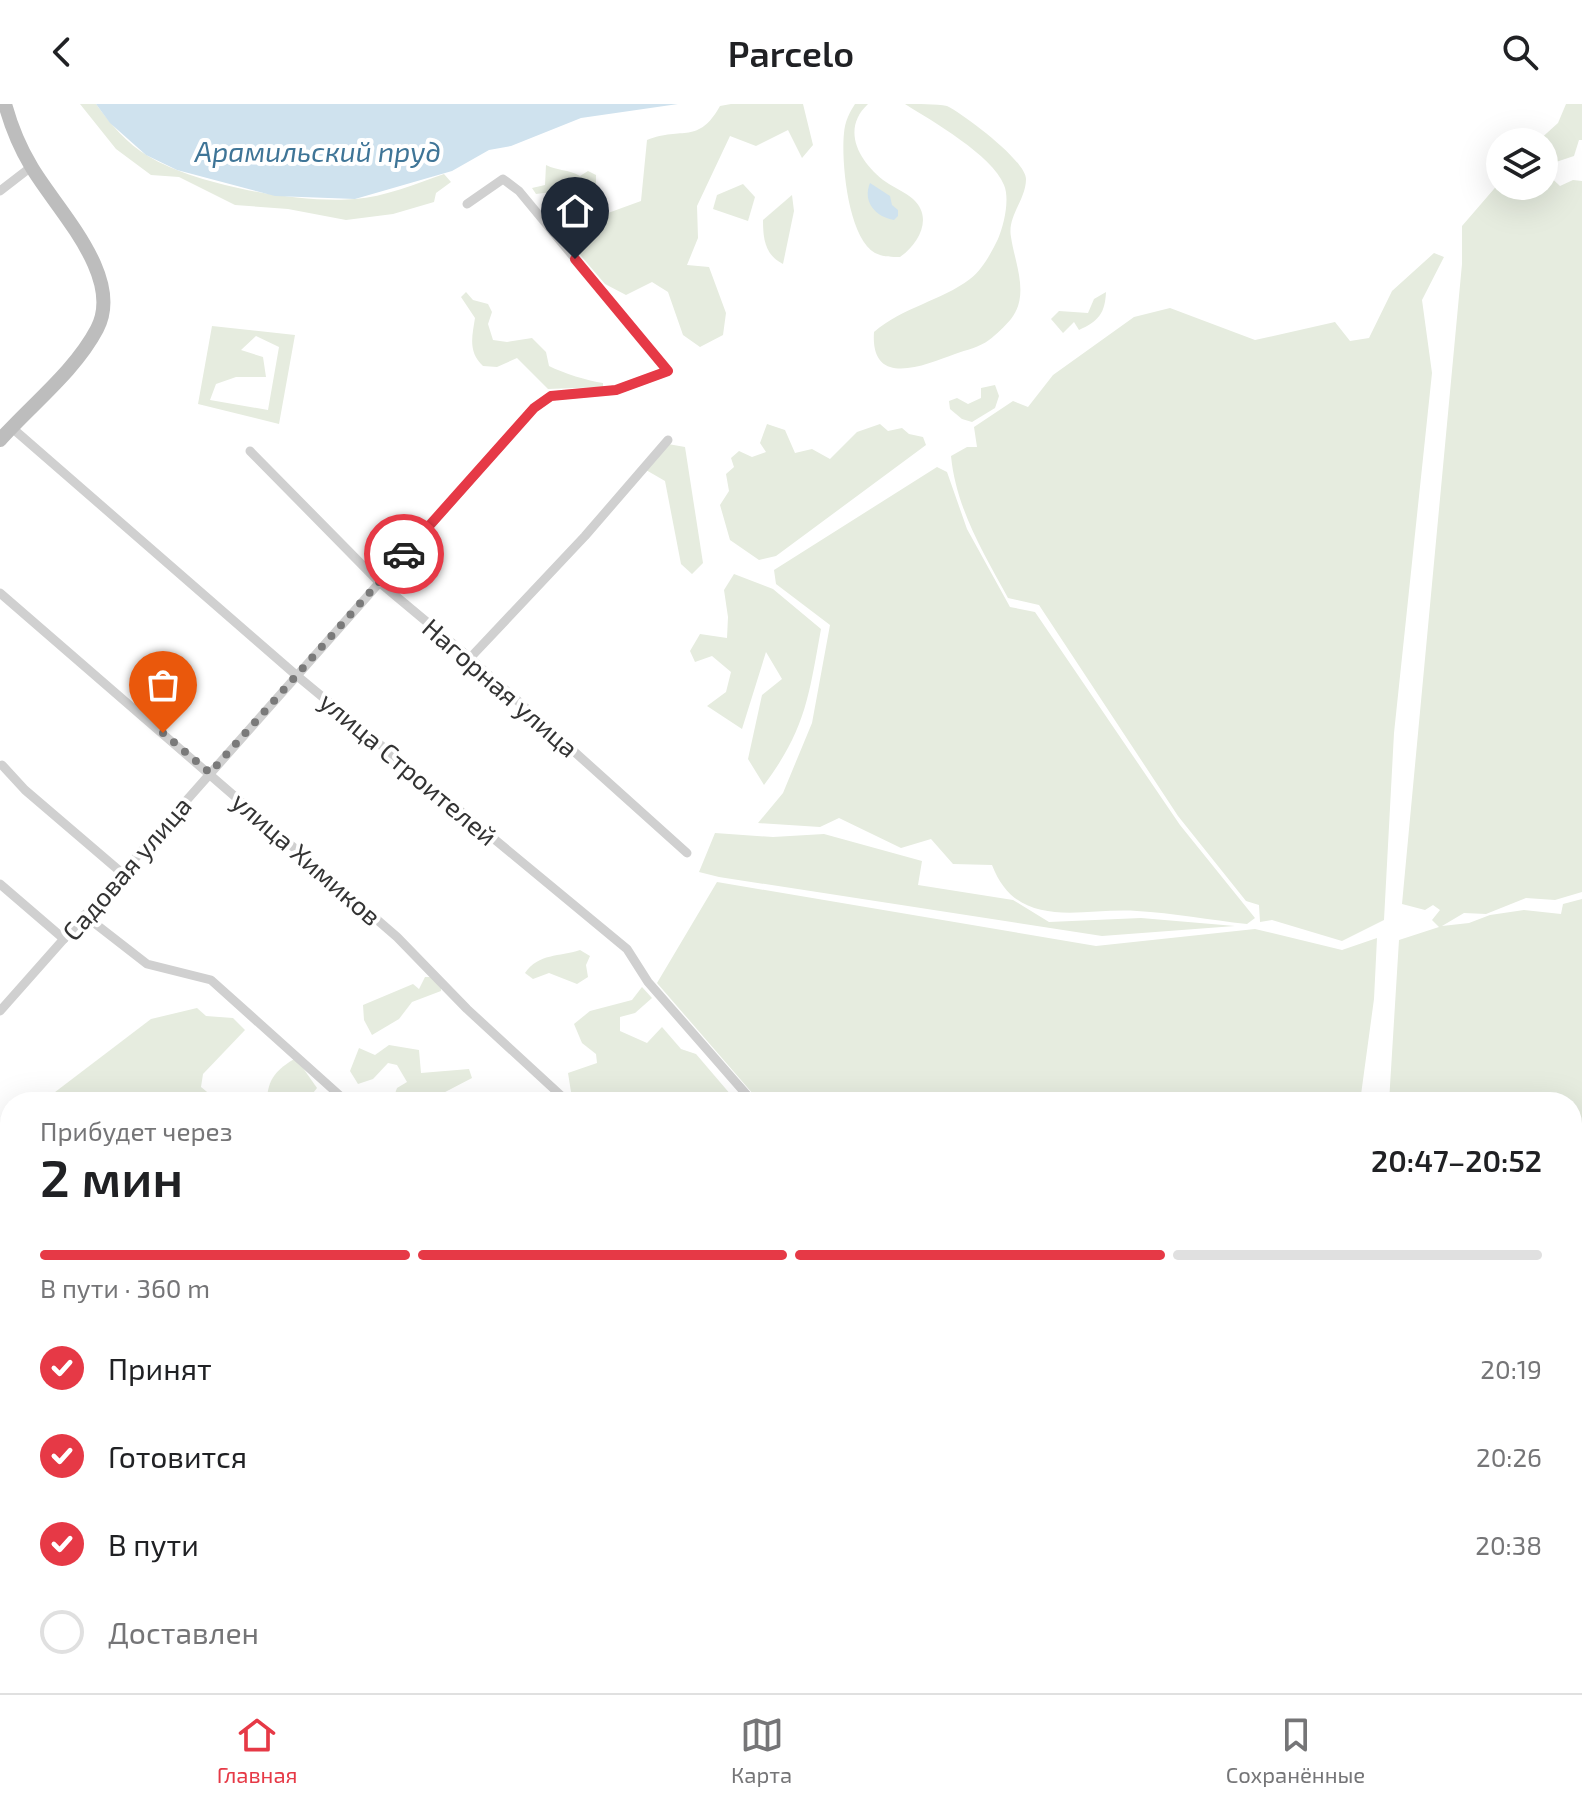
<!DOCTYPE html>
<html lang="ru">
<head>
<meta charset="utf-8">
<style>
  body { margin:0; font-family:"Exo 2",sans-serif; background:#f2f2f2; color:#202124; height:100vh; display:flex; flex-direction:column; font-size:30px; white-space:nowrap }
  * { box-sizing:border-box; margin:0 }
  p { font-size:26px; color:#757577 }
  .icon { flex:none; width:44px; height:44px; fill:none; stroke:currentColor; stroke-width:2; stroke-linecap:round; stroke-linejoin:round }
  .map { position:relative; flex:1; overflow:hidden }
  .sheet { position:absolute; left:0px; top:988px; width:1582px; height:602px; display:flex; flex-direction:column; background:#fff; border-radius:32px 32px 0 0; box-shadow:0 8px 32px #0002 }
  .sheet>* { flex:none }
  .tools { position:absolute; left:1486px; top:24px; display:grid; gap:16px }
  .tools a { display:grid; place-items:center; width:72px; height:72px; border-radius:50%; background:#fff; box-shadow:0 8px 32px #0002; font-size:40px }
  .pin { position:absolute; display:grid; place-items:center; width:68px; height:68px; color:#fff; margin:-82px -34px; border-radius:50% 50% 50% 0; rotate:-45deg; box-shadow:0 0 8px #0007 }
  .pin .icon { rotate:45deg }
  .courier { position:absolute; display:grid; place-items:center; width:80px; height:80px; margin:-40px; border:6px solid #e63946; border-radius:50%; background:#fff; color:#222; box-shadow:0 2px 10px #0007 }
  .overview em { font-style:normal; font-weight:600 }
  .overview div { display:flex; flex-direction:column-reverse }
  .overview { display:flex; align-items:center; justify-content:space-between; height:136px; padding:0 40px }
  h1 { font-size:52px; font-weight:600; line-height:60px }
  .bar { display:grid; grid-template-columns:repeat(4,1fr); gap:12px 8px; align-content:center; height:96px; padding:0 40px }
  .bar i { height:10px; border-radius:6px; background:#e0e0e0 }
  .bar .on { background:#e63946 }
  .bar p { grid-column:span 4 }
  ol { padding:0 40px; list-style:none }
  li { display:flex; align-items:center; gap:24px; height:88px }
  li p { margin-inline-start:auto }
  li .icon { padding:8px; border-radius:50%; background:#e63946; color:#fff; stroke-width:4 }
  li:last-child { color:#757577 }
  li i { width:44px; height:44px; border:4px solid #e0e0e0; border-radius:50% }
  header { display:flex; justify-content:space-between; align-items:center; height:104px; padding:0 40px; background:#fff; font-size:36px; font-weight:600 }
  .dock { display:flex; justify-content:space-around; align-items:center; height:112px; border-top:2px solid #e0e0e0; background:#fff; font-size:22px; color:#757577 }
  .dock a { display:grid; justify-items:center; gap:4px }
  .dock .on { color:#e63946 }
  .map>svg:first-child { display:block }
  .green { fill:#e6ecdf; fill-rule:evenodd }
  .water { fill:#cfe2ee }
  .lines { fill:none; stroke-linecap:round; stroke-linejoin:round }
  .minor { stroke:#d0d0d0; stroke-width:9 }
  .secondary { stroke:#bdbdbd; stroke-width:14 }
  .done { stroke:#7a7a7a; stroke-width:8; stroke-dasharray:0 14.4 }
  .route { stroke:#e63946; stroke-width:10 }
  .labels { text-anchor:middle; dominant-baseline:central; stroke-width:8; stroke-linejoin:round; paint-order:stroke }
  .street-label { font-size:26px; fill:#333; stroke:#fff }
  .water-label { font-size:28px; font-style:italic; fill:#3f7597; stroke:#fff }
</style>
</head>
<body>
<header><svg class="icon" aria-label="back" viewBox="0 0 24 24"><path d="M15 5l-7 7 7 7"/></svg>Parcelo<svg class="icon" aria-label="search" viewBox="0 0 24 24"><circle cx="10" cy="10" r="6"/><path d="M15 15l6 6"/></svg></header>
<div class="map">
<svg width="1582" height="1589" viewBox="0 0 1582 1589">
  <rect width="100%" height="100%" fill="#fff"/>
  <g class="green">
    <path d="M80,0H96C110,19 127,40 148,52C195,81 300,100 355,95C384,93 416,80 444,70L451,78L436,89L434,98L393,110L346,116L288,105L235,101L179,73L151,71L116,45Z"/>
    <path d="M731,0H803L813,41L802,54L788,26L756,42L730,32L697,102L698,134L687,161L709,163L726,209L723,231L700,243L683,231L668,188L652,178L626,191L605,180L558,125L552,88L536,90L532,84L545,81L546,61C558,67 568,65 580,72L588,67L596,71V85L590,96L608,109L641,97L647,36C683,22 698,41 720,2Z"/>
    <path d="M855,0H868C840,26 860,59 886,78C895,84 905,88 913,95C934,114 918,140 900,153C891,153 883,153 875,149C848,134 841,57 844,29C845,18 849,9 855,0Z"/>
    <path d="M905,0C917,0 937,0 947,2C965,11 1026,57 1026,75C1026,96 1007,112 1011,133C1015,160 1030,191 1011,215C1005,222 996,231 989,236C980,243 966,246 955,250C925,261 870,285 874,228C903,203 941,197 970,175C983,165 991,149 998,135C1004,121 1010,95 1004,81C992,51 932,17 905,0Z"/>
    <polygon points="1566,0 1582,0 1582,36 1579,36 1574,52 1544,62 1544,38 1537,38 1558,19"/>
    <polygon points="1544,67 1560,82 1573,76 1582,77 1582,788 1555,796 1526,794 1486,810 1464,809 1442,822 1469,819 1490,811 1524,806 1561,810 1563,800 1582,795 1582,1448 1572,1457 1572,998 1389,998 1399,836 1439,823 1432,816 1440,806 1433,801 1425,806 1402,800 1462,160 1462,122 1500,78 1500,82 1544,82"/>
    <polygon points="743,80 755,93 748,117 713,105 717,91"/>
    <path d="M792,91L794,107L783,160C765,151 763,135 763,116Z"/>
    <path d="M1434,149L1444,153L1422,196L1432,269L1394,629L1384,816L1342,837L1272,816L1260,818L1259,801L1246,797L1178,712L1039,501L1008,494C983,448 956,404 951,352L967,343H977L974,323L1013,297L1028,303L1053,271L1134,213L1170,204L1255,236L1335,218L1350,237L1369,234L1392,187Z"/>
    <path d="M466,188L473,196L488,200L492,208L488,220L493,236L507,238L532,234L546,248L549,262C563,269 588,277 603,279V283L548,285L517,254L497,263L483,262C468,248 472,233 475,214L461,193Z"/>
    <path d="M1106,188C1105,209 1099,217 1079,226L1074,218L1063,229L1051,215L1059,207L1088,209L1094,195Z"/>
    <path d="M212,222L295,231L279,320L198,300ZM256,232L279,243L268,306L210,296L216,280L236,273H266L263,253L241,246Z"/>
    <polygon points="995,281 999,292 995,304 972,318 962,315 950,305 949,297 957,294 968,300 981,294 981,284"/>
    <polygon points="767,320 785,326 795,349 812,345 830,355 857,328 880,320 888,327 902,324 909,330 923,333 926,341 776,452 759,456 730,436 720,401 729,387 726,370 734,363 731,354 739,347 752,353 766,348 760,339"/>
    <polygon points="668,340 685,343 703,459 692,470 681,460 665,377 646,366"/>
    <path d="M937,363L947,368L967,425L1010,503L1035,508L1180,721L1255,814L1247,820C1210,816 1173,809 1137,807C1083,803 1018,829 992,761L953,760L931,735L901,744L839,714L820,723L758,719L783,689L812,619L830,521L776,480L774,466Z"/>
    <path d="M734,470L773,485L821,525C809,591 806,625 764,681L748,655L762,591L782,575L766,548L742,625L707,602L726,588L731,568L712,552L695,558L690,547L700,530L727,534L728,513L724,486Z"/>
    <polygon points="715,729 773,733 824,730 922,757 918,781 1013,796 1049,818 1141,814 1235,822 1102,832 719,773 699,768"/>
    <polygon points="717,778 1096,842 1255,825 1342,846 1377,834 1374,895 1360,998 760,998 657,879"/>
    <path d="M580,846L590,852L586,861L588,873L577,880L549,869L533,875L525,869C539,849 559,853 580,846Z"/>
    <polygon points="425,873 441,873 441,887 412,898 399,915 372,931 364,916 363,901 413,880 419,885"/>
    <polygon points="642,883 652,894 635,909 620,913 620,927 647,939 662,923 681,945 696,950 737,998 582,998 582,993 571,988 568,969 597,959 596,950 582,939 574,920 590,907 632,896"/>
    <polygon points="197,904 206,912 233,914 245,926 203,970 201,983 212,992 227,993 231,998 42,998 151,915"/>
    <polygon points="389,941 419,946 421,969 469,965 472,974 426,998 392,998 397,984 407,978 397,961 388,959 373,975 358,980 350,967 359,944 375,951"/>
    <path d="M296,954L317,984L306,998H267C267,975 277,965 296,954Z"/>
    <polygon points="0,1025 10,1032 10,1580 70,1580 66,1589 0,1589"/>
    <polygon points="85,1580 194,1580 197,1586 196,1589 81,1589"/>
    <polygon points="204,1580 903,1580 889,1589 202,1589"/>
    <polygon points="1039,1580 1200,1580 1190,1589 1058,1589 1058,1586"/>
    <polygon points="1250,1580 1412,1580 1409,1589 1238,1589"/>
  </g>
  <g class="water">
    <polygon points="96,0 678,0 581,14 511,42 489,46 452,67 355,95 275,92 177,66 146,51 110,19"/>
    <path d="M870,79L890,92L892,101L898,106V112L894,116C876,113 862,98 870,79Z"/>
  </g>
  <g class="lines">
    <g class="minor">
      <polyline points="0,87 31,63"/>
      <polyline points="11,323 296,571 627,845 648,878 753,998"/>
      <polyline points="250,347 379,478 470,554 687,749"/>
      <polyline points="0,489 397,833 467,905 568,998"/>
      <polyline points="470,554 585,432 668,336"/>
      <polyline points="2,661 25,686 122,769"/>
      <polyline points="0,780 64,835"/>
      <polyline points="84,811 147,860 211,876 347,998"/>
      <polyline points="0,907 534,304 551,292 616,286 668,267 519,87 503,75 467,100"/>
      <polyline points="1223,1589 1235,1580"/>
    </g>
    <path class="secondary" d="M0,336C31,301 75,267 97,225C125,172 55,104 31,62C19,42 11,22 5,0"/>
  </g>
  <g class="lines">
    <polyline class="done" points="163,629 210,669 404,450"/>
    <polyline class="route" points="404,450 534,304 551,292 616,286 668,267 575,155"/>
  </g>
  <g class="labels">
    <g class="street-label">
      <text transform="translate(501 583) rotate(41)">Нагорная улица</text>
      <text transform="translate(409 664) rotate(40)">улица Строителей</text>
      <text transform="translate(307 754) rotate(41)">улица Химиков</text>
      <text transform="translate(126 764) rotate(-49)">Садовая улица</text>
    </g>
    <g class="water-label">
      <text x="318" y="47">Арамильский пруд</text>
    </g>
  </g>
</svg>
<div class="tools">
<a><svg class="icon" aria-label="layers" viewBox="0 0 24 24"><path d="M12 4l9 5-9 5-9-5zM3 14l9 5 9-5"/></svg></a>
</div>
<div class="pin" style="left:163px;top:629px;background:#ea580c"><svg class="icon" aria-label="bag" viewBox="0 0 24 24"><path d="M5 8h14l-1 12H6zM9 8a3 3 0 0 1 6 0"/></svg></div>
<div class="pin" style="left:575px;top:155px;background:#1f2937"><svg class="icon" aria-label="home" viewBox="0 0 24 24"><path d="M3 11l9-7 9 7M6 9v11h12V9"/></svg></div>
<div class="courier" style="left:404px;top:450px"><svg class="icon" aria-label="car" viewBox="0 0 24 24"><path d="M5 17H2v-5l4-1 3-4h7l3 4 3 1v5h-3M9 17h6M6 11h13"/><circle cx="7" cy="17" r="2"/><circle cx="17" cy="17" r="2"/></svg></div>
<section class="sheet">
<div class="overview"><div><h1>2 мин</h1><p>Прибудет через</p></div><em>20:47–20:52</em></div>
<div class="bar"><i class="on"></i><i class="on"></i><i class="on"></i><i></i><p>В пути · 360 m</p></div>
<ol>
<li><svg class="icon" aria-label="check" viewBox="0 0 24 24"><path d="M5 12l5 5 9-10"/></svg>Принят<p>20:19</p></li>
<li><svg class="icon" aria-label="check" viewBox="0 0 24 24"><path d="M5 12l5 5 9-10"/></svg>Готовится<p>20:26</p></li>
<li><svg class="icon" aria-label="check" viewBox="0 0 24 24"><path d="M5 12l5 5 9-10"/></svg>В пути<p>20:38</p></li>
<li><i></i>Доставлен</li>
</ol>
</section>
</div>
<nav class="dock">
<a class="on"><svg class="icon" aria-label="home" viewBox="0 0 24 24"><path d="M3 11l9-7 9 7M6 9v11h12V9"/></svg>Главная</a>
<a><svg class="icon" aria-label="map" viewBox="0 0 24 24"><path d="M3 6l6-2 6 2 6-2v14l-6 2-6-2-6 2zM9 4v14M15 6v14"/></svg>Карта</a>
<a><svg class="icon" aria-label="saved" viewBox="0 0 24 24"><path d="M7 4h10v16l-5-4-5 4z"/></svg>Сохранённые</a>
</nav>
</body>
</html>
